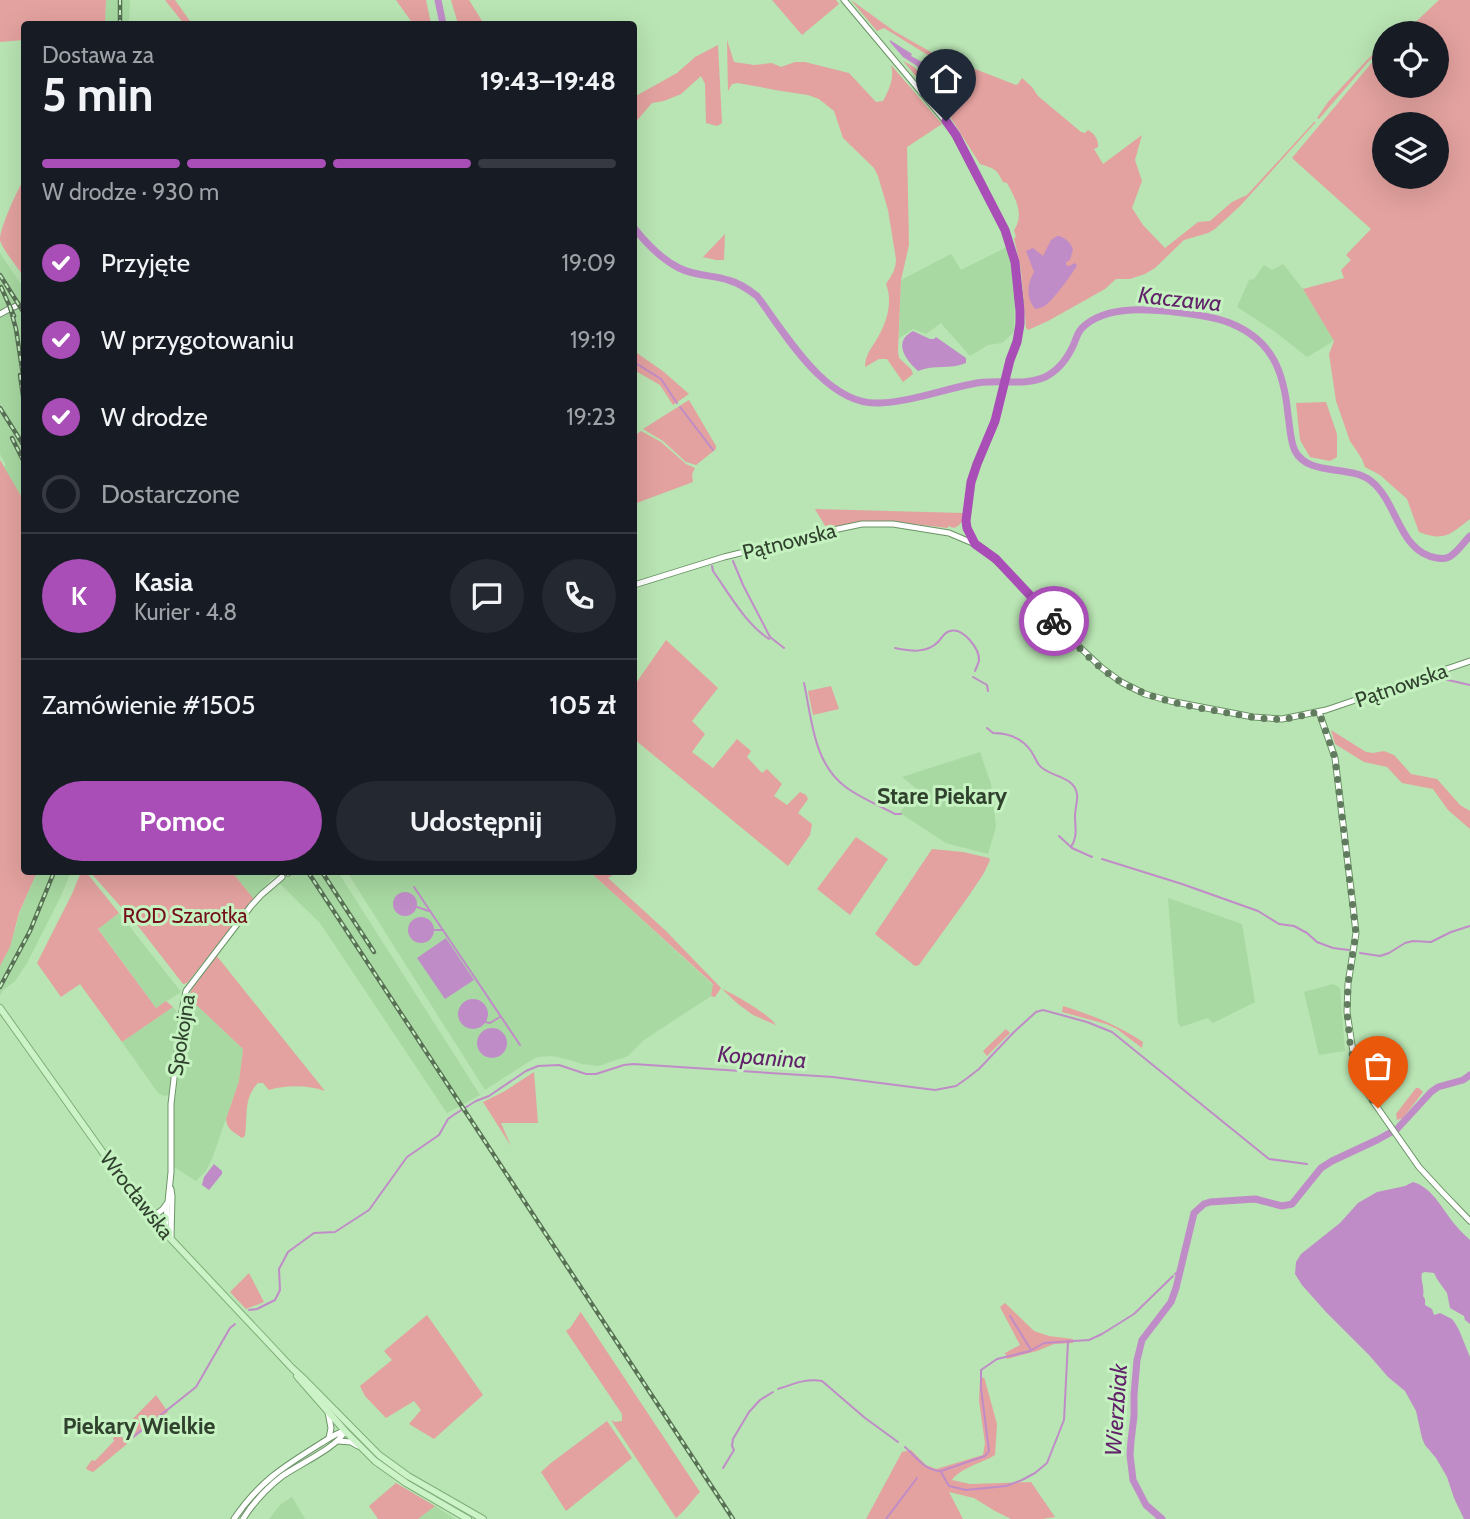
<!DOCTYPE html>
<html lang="pl">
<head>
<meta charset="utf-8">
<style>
  body { margin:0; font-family:Cabin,sans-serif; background:#242831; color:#f1f3f6; height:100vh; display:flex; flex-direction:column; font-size:26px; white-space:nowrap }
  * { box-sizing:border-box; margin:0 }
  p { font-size:23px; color:#9ea1a6 }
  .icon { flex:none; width:38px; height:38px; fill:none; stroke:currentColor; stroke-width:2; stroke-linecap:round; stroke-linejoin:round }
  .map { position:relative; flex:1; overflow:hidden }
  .drawer { position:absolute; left:21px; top:21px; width:616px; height:854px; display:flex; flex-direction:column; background:#171b24; border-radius:7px; box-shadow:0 7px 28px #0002 }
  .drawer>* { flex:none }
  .fabs { position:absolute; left:1372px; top:21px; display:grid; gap:14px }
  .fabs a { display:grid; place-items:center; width:77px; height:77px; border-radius:50%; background:#171b24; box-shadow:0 7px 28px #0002; font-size:35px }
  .pin { position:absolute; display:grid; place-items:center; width:60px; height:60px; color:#fff; margin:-72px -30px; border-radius:50% 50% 50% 0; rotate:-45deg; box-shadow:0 0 7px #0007 }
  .pin .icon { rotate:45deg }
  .courier { position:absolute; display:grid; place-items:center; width:70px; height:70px; margin:-35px; border:5px solid #a94db7; border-radius:50%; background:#fff; color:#222; box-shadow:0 2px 9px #0007 }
  .overview em { font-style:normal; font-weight:800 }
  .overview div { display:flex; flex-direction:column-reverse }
  .overview { display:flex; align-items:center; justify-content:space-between; height:119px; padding:0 21px }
  h1 { font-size:46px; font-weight:800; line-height:52px }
  .bar { display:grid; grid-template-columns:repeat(4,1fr); gap:10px 7px; align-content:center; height:84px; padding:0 21px }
  .bar i { height:9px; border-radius:5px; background:#363941 }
  .bar .active { background:#a94db7 }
  .bar p { grid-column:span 4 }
  .line { display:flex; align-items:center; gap:18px; padding:0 21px; border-top:2px solid #363941 }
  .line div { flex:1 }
  .round { display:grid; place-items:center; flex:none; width:74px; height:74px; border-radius:37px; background:#242831 }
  ol { padding:0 21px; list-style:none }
  li { display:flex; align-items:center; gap:21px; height:77px }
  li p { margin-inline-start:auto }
  li .icon { padding:7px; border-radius:50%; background:#a94db7; color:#fff; stroke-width:4 }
  li:last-child { color:#9ea1a6 }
  li i { width:38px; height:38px; border:4px solid #363941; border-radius:50% }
  .primary-button { display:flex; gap:14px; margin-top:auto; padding:14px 21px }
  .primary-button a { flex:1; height:80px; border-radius:42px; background:#a94db7; color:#fff; font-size:28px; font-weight:800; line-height:80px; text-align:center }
  .primary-button a+a { background:#242831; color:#f1f3f6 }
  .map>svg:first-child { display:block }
  .built { fill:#a8d9a2 }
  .green { fill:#e3a29f; fill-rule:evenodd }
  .water { fill:#c08cc8 }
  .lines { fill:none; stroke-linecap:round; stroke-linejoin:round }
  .stream { stroke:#c08cc8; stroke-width:2 }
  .river { stroke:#c08cc8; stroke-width:7 }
  .minor-tunnel { stroke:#9ec498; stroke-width:5; stroke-dasharray:5 2.5; stroke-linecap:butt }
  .minor-casing { stroke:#6b9466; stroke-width:7 }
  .major-casing { stroke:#7faf79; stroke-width:8 }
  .minor { stroke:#fff; stroke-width:5 }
  .major { stroke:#ccf2c7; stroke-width:6 }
  .rail-casing { stroke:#587155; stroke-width:4.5 }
  .rail { stroke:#c5f2c0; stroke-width:2; stroke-dasharray:5; stroke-linecap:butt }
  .done { stroke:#607b5d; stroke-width:7; stroke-dasharray:0 12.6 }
  .route { stroke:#a94db7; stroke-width:9 }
  .labels { text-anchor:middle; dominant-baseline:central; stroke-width:6; stroke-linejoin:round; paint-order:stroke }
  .street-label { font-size:21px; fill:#30422e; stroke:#c5f2c0 }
  .park-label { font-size:21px; fill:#730e1a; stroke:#c5f2c0 }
  .water-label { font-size:23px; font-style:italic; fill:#61226a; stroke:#c5f2c0 }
  .neighbourhood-label { font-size:23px; font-weight:bold; fill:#30422e; stroke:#c5f2c0 }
</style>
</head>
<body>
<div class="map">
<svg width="1470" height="1519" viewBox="0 0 1470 1519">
  <rect width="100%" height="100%" fill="#b9e4b3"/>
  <g class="built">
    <polygon points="106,0 130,0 129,24 105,24"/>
    <polygon points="1007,247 1012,268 1015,302 1014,332 1002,343 988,345 970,356 941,323 926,334 913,329 899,338 901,280 951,254 961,270"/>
    <polygon points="0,253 24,289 24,501 4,467 6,465 0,454"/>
    <polygon points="1283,264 1303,289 1334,341 1307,357 1274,331 1237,307 1249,280 1254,279 1264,265 1272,270"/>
    <polygon points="980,752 991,784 996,827 988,854 946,843 900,813 917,789 902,777"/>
    <polygon points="37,872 71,872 60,898 27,963 15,981 2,991 0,996 0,966 10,947 20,912"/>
    <polygon points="232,872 338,872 480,1095 447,1113 320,923 273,877 254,899"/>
    <polygon points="347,872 590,872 713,985 711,996 644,1040 628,1056 599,1066 582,1064 566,1059 552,1056 539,1057 533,1059 485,1090"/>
    <polygon points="1168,898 1242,924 1255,1002 1213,1023 1208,1018 1181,1027 1178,1023"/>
    <polygon points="119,913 181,992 156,1008 98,928"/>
    <polygon points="1333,984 1340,988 1345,1051 1319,1055 1304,992"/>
    <polygon points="188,997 243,1049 239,1081 212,1159 205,1172 196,1181 174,1167 174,1110"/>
    <polygon points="173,1007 178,1014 169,1095 165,1096 158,1093 122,1042"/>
    <polygon points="292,1497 305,1519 269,1519 280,1505"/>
    <polygon points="435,1506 455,1519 418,1519"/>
  </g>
  <g class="green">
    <polygon points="0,0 106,0 105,24 24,24 24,40 0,42"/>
    <polygon points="165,0 175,0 192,24 184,24"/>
    <polygon points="396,0 426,0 431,24 413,24"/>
    <polygon points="451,0 469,0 484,24 458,24"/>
    <polygon points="772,0 836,0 839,4 802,35"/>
    <polygon points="851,0 894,31 936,55 931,57 884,28 877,31"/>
    <path d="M1439,0H1470V519C1451,534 1444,542 1419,532L1407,499L1380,475L1365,467L1362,459L1350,441L1336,401L1329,354L1334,341L1303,289L1344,278L1341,270L1351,260L1346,255L1371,229L1292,158L1374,60L1384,51V86H1437V33H1404ZM1437,124V177H1384V124Z"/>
    <path d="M727,40L734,62L754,65L772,63L781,67L795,62H805L849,73L876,102L883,101C889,90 895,77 891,65L942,124L907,147L909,245L901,280L898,351L899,358L911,369L913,374L903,382L887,359H879L865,367C865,354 872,348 878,337C887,322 893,301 886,284C892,275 896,269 896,259L888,210L878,176L874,168L843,138L834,111L819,99L808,95L781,91L738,83L732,84L728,91Z"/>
    <polygon points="1384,44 1384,48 1368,62 1319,119 1317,118 1328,102 1367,60"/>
    <polygon points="718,45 722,123 717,126 706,123 705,84 701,76 681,94 664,101 652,103 634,124 634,97 677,73 695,57"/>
    <path d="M939,55L1016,85L1018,84L1022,78L1032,87L1038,96L1081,132L1085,133L1088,130C1094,133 1099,140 1098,147L1094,149L1103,164L1142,135L1135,160L1142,181L1132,208L1143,225L1165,248L1198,222L1210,221L1232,202L1247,195L1314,122H1316L1240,206L1215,229L1208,233L1184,240L1155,268L1145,274L1130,279H1116L1105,289L1048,321L1028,330L1026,328L1021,270L1014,238L1016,237L1014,230C1025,214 1015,198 1007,183L1003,182C996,167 993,169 980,164L947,112C952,95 943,74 934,59Z"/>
    <path d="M903,61L914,67L923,76L930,73L932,66C939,78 945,96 944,109Z"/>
    <path d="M24,179V277C19,269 2,249 0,240C0,227 17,191 24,179Z"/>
    <polygon points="725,234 724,260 716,260 703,257"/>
    <polygon points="634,351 664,372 689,394 673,405 660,385 634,370"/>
    <polygon points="689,400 716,446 716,449 696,465 686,462 663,441 643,429"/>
    <polygon points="1326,402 1337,434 1337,457 1330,461 1310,457 1300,440 1296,403"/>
    <polygon points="641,431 661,442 686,464 695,468 692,474 693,482 634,504 634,436"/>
    <polygon points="0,460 24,501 24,872 37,872 19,913 10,947 0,966"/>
    <path d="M815,509L963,513C964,520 961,525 954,528L948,526V528L896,522L849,524L827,529Z"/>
    <polygon points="666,640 718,688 692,721 705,734 692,752 713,768 737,739 751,751 747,757 762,773 767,769 782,784 774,796 787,805 800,792 806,795 808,799 798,813 812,824 810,835 788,866 634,739 634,686"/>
    <polygon points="831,686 839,709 813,715 808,691"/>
    <polygon points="1331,730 1366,752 1373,753 1384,751 1394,755 1411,774 1437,779 1460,805 1470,811 1470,829 1448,810 1433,789 1402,783 1387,767 1364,762 1335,744"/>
    <polygon points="856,837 888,859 850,915 817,889"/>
    <polygon points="932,849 963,852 989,858 990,860 984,873 968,897 919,965 915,966 875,934"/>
    <polygon points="81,872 86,872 119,913 98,929 156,1008 166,1001 173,1007 122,1042 80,984 61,997 37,963 72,894"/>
    <polygon points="90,872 232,872 254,899 187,983 183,984 138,926"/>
    <polygon points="590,872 617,872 608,878 666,931 721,988 715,997 711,996 713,984"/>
    <path d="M216,955L325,1091C308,1085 286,1085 269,1090L263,1083H258C243,1098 248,1117 245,1136L242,1138C234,1132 227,1130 226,1119L239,1081L243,1049L188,997L198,978Z"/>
    <path d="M722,989C734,994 770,1015 776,1025L753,1015L738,1004Z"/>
    <path d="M1063,1006C1091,1015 1118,1025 1143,1042L1142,1048L1117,1029L1106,1024L1062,1012Z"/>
    <polygon points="1006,1029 1010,1033 987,1056 983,1051"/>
    <polygon points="534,1072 538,1123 501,1123 511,1146 483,1102 505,1091"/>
    <polygon points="1416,1088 1419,1088 1423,1092 1403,1118 1397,1120 1396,1114"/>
    <polygon points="249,1273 264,1302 246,1309 230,1292"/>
    <polygon points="1005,1303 1034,1331 1049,1336 1073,1339 1073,1343 1054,1344 1037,1351 1007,1359 1005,1353 1020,1345 1000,1307"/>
    <path d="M580,1311L700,1492C691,1501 686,1510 676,1518L611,1420L615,1422L622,1421V1414L566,1331L570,1328L580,1313Z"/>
    <polygon points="427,1315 483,1395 434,1439 409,1424 421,1410 414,1401 386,1418 365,1396 360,1386 392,1360 384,1351"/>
    <path d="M984,1377L997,1424L995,1455C982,1463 960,1468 952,1480L970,1484L1031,1482L1055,1517L1042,1519H1011L995,1511L974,1498L949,1492L963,1519H866L902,1452L911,1450L926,1465L936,1469L983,1455L985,1443L979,1401L980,1380Z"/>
    <polygon points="156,1395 168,1412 132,1439 125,1431 125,1427"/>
    <polygon points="607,1421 632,1458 566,1511 541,1472 551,1463"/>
    <polygon points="120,1434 127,1444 93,1472 88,1470 86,1468 92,1460 95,1461 114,1441 113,1438 115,1436 116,1437"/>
    <polygon points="396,1483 435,1506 418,1519 378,1519 369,1506"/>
  </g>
  <g class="water">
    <polygon points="890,40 912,54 911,56 913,57 927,65 929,68 926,74 923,75 917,66 903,57 890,42"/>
    <path d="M1057,236C1064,236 1071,243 1073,249L1070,260L1066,262V265L1069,266L1075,263L1077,265C1075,271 1052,301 1046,305C1042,308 1039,308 1035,309C1026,298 1027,284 1034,272L1026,251L1033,248L1043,256L1051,240Z"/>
    <path d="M913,331L930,339H934L936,337L966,358V363C950,370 934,364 918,371C906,360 892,342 913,331Z"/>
    <circle cx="405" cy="904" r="12"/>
    <circle cx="421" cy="930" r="13"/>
    <polygon points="446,938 474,980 445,999 417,958"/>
    <circle cx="473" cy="1014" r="15"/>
    <circle cx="492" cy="1043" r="15"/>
    <polygon points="214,1164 222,1171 222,1174 209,1190 202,1185 204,1177"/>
    <path d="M1413,1182C1434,1188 1444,1213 1458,1228C1461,1232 1466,1236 1470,1240V1324L1465,1320L1464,1316L1450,1308L1447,1293L1437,1279L1434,1273L1425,1272L1422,1273C1420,1281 1425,1287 1423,1296L1425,1299V1305L1432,1309L1434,1315L1440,1313L1452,1319L1455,1323L1459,1330L1470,1357V1519H1464L1454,1498L1447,1477L1436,1458L1425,1445L1422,1438L1416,1411L1405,1391L1388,1377L1369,1355L1326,1312L1302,1285L1295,1274L1296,1262L1301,1254L1340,1223L1358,1203L1377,1192L1405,1186Z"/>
  </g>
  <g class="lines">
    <g class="stream">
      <polyline points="634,362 661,379 677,403"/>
      <polyline points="680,407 713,450"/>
      <polyline points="733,561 743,585 770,637 784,648"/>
      <path d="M712,566L713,571C730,595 745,623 769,639"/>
      <path d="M895,648C910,651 926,654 938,642C942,638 944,632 950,631C963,627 980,649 979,661C978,664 976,668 975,671"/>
      <polyline points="973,677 987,685 988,691"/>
      <polyline points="1435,677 1470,685"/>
      <path d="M804,683C812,719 813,764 847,788C861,798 880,806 895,814H901"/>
      <path d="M987,728L993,733C1008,733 1021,737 1031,751C1034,755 1036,761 1039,765C1048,777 1074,775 1077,794C1078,801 1075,808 1075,816C1075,828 1078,836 1071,847"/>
      <polyline points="1059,836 1072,848 1092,857"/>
      <polyline points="1102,859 1182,884 1258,911 1279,924 1294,926 1307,933 1317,942 1333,948 1349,950"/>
      <polyline points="414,887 520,1045"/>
      <polyline points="417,907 429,911"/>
      <polyline points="434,930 443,930"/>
      <polyline points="1360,953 1380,956 1389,953 1405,943 1413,941 1431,942 1451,932 1470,926"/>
      <polyline points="485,1022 490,1023 500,1017"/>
      <polyline points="1175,1274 1179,1271"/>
      <polyline points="249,1310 257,1309 275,1300 280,1290 279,1269 288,1252 314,1233 335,1232 369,1210 407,1157 439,1135 448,1119 455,1114 476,1101 489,1096 526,1071 538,1066 559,1065 586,1074 596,1074 624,1065 633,1064 833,1077 935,1090 956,1086 966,1079 979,1069 1014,1032 1036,1012 1043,1010 1087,1022 1112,1032 1269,1159 1307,1164"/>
      <polyline points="1010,1316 1031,1350"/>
      <path d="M778,1389C793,1384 807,1378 822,1381L865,1418L898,1442"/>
      <polyline points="133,1437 196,1387 230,1328 235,1324"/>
      <path d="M905,1447C916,1457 925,1471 941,1471L985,1456L989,1451L981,1388V1370L997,1359L1030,1351L1044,1343L1089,1340L1102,1334L1134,1314L1173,1276"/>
      <polyline points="723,1468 734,1450 732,1446 733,1439 749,1412 760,1400 773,1392"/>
      <polyline points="941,1472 949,1486 966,1490 1006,1486 1022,1480 1035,1473 1047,1463 1064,1420 1068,1341"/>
      <polyline points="886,1519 917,1478"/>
    </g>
    <g class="river">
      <polyline points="438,0 443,24"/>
      <path d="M634,228C646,243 661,259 679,268C695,276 712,275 728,280C739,283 748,289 757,296C785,333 826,406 879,403C910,402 941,390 972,384C995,378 1023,387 1045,377C1057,371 1067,359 1073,346C1076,340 1077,333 1082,328C1094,316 1114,311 1131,310C1154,309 1208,314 1230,323C1272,340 1284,371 1288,415C1290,427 1290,440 1295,451C1309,477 1349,464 1371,481C1398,502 1399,553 1437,558C1443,559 1448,559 1452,555C1459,550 1464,542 1470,536"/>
      <polyline points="1162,1519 1146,1505 1133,1480 1130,1455 1131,1441 1134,1416 1134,1395 1137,1360 1142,1340 1171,1302 1176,1288 1194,1213 1204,1204 1210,1202 1255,1199 1282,1206 1292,1204 1321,1168 1332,1161 1377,1140 1397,1129 1431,1092 1438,1087 1463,1080 1470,1075"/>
    </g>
    <polyline class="minor-tunnel" points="18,305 24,302"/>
    <g class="minor-casing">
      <g id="minor">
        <polyline points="844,0 952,129 1005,230 1015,262 1020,301 1019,332 1010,361 995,421 977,464 971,484 966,521 968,531"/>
        <polyline points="14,307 18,305"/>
        <polyline points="0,314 9,309"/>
        <polyline points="634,585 724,557 838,529 862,524 893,524 949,533 975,544 985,550 1014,578 1071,639 1102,668 1121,682 1145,694 1170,701 1253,717 1282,719 1326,710 1470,661"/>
        <polyline points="1319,712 1335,758 1353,906 1356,933 1348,984 1347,1012 1355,1065 1363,1087 1419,1167 1443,1193 1470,1221"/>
        <polyline points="288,873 289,872"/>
        <polyline points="171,1189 172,1196 171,1238"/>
        <polyline points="148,1213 158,1213 163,1209 168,1202 171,1172 171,1104 182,1011 186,991 251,906 261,895 282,877"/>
        <polyline points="163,1231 166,1226 167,1205"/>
        <polyline points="328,1412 331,1428 329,1438"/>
        <polyline points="338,1441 351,1442 358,1446"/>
        <path d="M234,1519C259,1482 283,1467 320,1444C328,1439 336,1433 345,1431"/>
        <path d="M243,1519C253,1503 266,1489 281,1477C297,1465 337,1448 345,1431"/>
      </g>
    </g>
    <g class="major-casing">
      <g id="major">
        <polyline points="0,1008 136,1199 171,1239 292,1368 305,1380 379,1455 408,1476 483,1519"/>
        <polyline points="297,1376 345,1431 375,1461 406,1483 468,1519"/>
      </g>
    </g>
    <use href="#minor" class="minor"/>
    <use href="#major" class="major"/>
    <g class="rail-casing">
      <g id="rail">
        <polyline points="120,0 120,24"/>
        <polyline points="0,275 24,313"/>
        <polyline points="1,287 14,316"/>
        <polyline points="10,307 16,329 24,382"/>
        <polyline points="20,375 24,403"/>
        <polyline points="0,408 24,446"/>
        <polyline points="12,438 24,462"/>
        <polyline points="308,872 733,1519"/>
        <polyline points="322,872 374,952"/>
        <polyline points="0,987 30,931 54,872"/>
      </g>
    </g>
    <use href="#rail" class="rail"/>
  </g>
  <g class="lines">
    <path class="done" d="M1054,621C1075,643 1095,667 1121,682C1154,701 1192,707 1229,713C1246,716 1265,720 1282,719C1295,718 1307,714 1319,712L1335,758L1356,933L1348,984L1347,1012L1350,1042L1354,1065L1363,1087L1378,1108"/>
    <polyline class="route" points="946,121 956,135 1005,230 1015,262 1020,311 1020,324 1017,342 1010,360 995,421 977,464 971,482 966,521 967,528 975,544 996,559 1054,621"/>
  </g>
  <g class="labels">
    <g class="street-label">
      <text transform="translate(789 541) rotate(-14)">Pątnowska</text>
      <text transform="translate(1401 685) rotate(-19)">Pątnowska</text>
      <text transform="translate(181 1035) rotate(-81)">Spokojna</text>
      <text transform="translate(137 1195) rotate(52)">Wrocławska</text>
    </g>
    <g class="park-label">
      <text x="185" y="915">ROD Szarotka</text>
    </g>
    <g class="water-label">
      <text transform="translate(1180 299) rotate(6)">Kaczawa</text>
      <text transform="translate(762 1057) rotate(4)">Kopanina</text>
      <text transform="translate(1116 1410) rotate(-86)">Wierzbiak</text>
    </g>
    <g class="neighbourhood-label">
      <text x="942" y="796">Stare Piekary</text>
      <text x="139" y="1426">Piekary Wielkie</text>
    </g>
  </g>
</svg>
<div class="fabs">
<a><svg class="icon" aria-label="locate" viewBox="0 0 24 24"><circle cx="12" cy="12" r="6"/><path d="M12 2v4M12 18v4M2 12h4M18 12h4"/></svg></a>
<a><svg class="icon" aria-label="layers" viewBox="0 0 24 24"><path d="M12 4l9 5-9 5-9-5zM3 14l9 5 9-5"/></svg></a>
</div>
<div class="pin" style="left:1378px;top:1108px;background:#ea580c"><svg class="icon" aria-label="bag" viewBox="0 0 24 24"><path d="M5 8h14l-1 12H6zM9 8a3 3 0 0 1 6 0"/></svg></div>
<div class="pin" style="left:946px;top:121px;background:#1f2937"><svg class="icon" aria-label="home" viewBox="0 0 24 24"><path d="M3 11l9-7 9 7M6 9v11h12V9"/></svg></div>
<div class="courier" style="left:1054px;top:621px"><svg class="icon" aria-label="bike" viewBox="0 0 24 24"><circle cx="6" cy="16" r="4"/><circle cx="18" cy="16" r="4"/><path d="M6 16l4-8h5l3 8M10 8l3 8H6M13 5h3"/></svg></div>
<section class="drawer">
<div class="overview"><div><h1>5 min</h1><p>Dostawa za</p></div><em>19:43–19:48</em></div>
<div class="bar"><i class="active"></i><i class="active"></i><i class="active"></i><i></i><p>W drodze · 930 m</p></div>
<ol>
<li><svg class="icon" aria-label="check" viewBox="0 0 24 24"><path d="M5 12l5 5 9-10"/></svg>Przyjęte<p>19:09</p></li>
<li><svg class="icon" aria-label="check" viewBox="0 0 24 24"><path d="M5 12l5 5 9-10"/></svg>W przygotowaniu<p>19:19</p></li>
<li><svg class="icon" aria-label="check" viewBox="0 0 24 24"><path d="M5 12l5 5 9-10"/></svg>W drodze<p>19:23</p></li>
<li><i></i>Dostarczone</li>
</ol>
<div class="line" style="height:126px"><b class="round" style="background:#a94db7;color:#fff">K</b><div><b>Kasia</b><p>Kurier · 4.8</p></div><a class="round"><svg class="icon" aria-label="chat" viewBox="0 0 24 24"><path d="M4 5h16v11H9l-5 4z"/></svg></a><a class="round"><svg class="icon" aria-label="phone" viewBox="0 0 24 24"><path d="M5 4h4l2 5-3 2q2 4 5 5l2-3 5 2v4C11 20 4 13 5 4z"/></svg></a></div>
<div class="line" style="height:91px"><div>Zamówienie #1505</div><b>105 zł</b></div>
<div class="primary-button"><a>Pomoc</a><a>Udostępnij</a></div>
</section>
</div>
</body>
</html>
